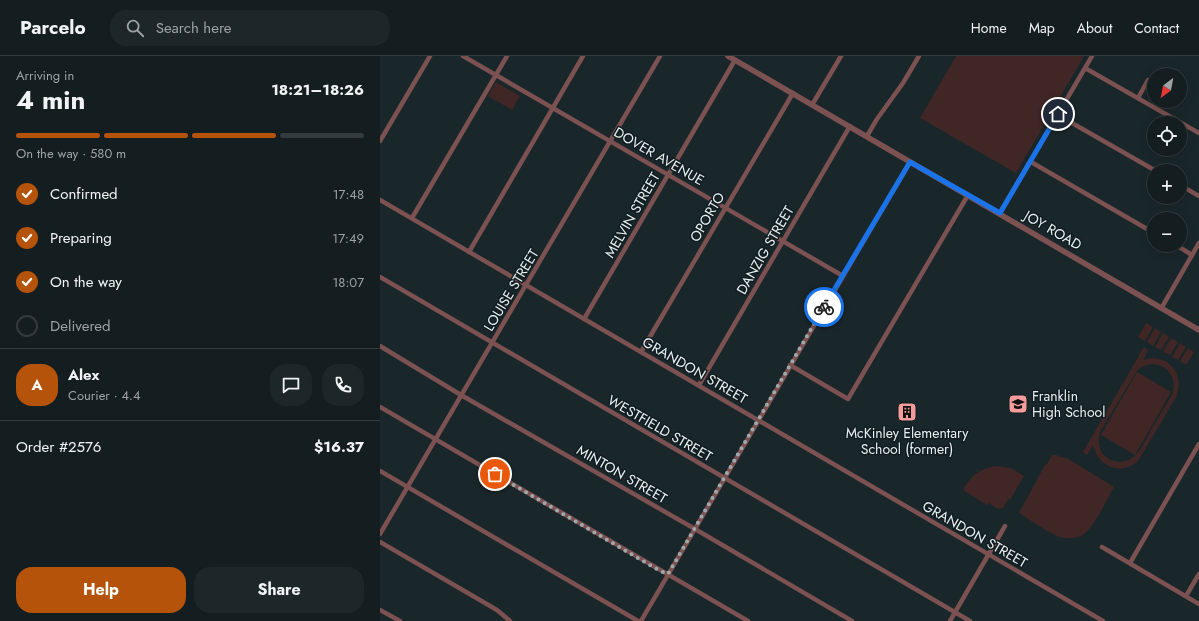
<!DOCTYPE html>
<html lang="en">
<head>
<meta charset="utf-8">
<style>
  body { margin:0; font-family:Jost,sans-serif; background:#1d2629; color:#f1f3f6; height:100vh; display:flex; flex-direction:column; font-size:15px; white-space:nowrap }
  * { box-sizing:border-box; margin:0 }
  p { font-size:13px; color:#9da2a5 }
  .icon { flex:none; width:22px; height:22px; fill:none; stroke:currentColor; stroke-width:2; stroke-linecap:round; stroke-linejoin:round }
  .map { position:relative; flex:1; overflow:hidden }
  .panel { display:flex; flex-direction:column; background:#141d20; width:380px }
  .panel>* { flex:none }
  .needle { width:26px; rotate:212deg }
  .tools { position:absolute; left:767px; top:12px; display:grid; gap:8px }
  .tools a { display:grid; place-items:center; width:40px; height:40px; border-radius:50%; background:#141d20; box-shadow:0 2px 10px #0003,0 0 0 1px #333b3e; font-size:20px }
  .pin { position:absolute; display:grid; place-items:center; width:34px; height:34px; color:#fff; margin:-17px; border:2px solid #fff; border-radius:50%; box-shadow:0 1px 4px #0007 }
  .courier { position:absolute; display:grid; place-items:center; width:40px; height:40px; margin:-20px; border:3px solid #1a73e8; border-radius:50%; background:#fff; color:#222; box-shadow:0 1px 5px #0007 }
  .headline em { font-style:normal; font-weight:700 }
  .headline div { display:flex; flex-direction:column-reverse }
  .headline { display:flex; align-items:center; justify-content:space-between; height:68px; padding:0 16px }
  h1 { font-size:26px; font-weight:700; line-height:30px }
  .bar { display:grid; grid-template-columns:repeat(4,1fr); gap:6px 4px; align-content:center; height:48px; padding:0 16px }
  .bar i { height:5px; border-radius:3px; background:#333b3e }
  .bar .on { background:#b45309 }
  .bar p { grid-column:span 4 }
  .line { display:flex; align-items:center; gap:10px; padding:0 16px; border-top:1px solid #333b3e }
  .line div { flex:1 }
  .round { display:grid; place-items:center; flex:none; width:42px; height:42px; border-radius:16px; background:#1d2629 }
  ol { padding:0 16px; list-style:none }
  li { display:flex; align-items:center; gap:12px; height:44px }
  li p { margin-inline-start:auto }
  li .icon { padding:4px; border-radius:50%; background:#b45309; color:#fff; stroke-width:4 }
  li:last-child { color:#9da2a5 }
  li i { width:22px; height:22px; border:2px solid #333b3e; border-radius:50% }
  .cta { display:flex; gap:8px; margin-top:auto; padding:8px 16px }
  .cta a { flex:1; height:46px; border-radius:16px; background:#b45309; color:#fff; font-size:16px; font-weight:700; line-height:46px; text-align:center }
  .cta a+a { background:#1d2629; color:#f1f3f6 }
  header { display:flex; align-items:center; gap:24px; box-sizing:border-box; height:56px; padding:0 20px; background:#141d20; border-bottom:1px solid #333b3e }
  header strong { font-size:19px }
  nav { display:flex; gap:22px; margin-inline-start:auto; font-size:14px }
  .search { width:280px; height:36px; background:#1d2629; display:flex; align-items:center; gap:10px; box-sizing:border-box; padding:0 14px; border-radius:16px; color:#9da2a5; font-size:15px }
  main { display:flex; flex:1; min-height:0 }
  .map>svg:first-child { display:block }
  .green { fill:#412626; fill-rule:evenodd }
  .lines { fill:none; stroke-linecap:round; stroke-linejoin:round }
  .minor { stroke:#7c5151; stroke-width:4.5 }
  .tertiary { stroke:#7c5151; stroke-width:5.5 }
  .done { stroke:#9fa9ab; stroke-width:4; stroke-dasharray:0 7.2 }
  .route { stroke:#1a73e8; stroke-width:5 }
  .labels { text-anchor:middle; dominant-baseline:central; stroke-width:3; stroke-linejoin:round; paint-order:stroke }
  .street-label { font-size:14px; fill:#e7eff1; stroke:#111d20 }
  .poi-label { font-size:14px; fill:#e7eff1; stroke:#111d20; text-anchor:start }
</style>
</head>
<body>
<header>
<strong>Parcelo</strong>
<div class="search"><svg class="icon" aria-label="search" viewBox="0 0 24 24"><circle cx="10" cy="10" r="6"/><path d="M15 15l6 6"/></svg>Search here</div>
<nav><a>Home</a><a>Map</a><a>About</a><a>Contact</a></nav>
</header>
<main>
<section class="panel">
<div class="headline"><div><h1>4 min</h1><p>Arriving in</p></div><em>18:21–18:26</em></div>
<div class="bar"><i class="on"></i><i class="on"></i><i class="on"></i><i></i><p>On the way · 580 m</p></div>
<ol>
<li><svg class="icon" aria-label="check" viewBox="0 0 24 24"><path d="M5 12l5 5 9-10"/></svg>Confirmed<p>17:48</p></li>
<li><svg class="icon" aria-label="check" viewBox="0 0 24 24"><path d="M5 12l5 5 9-10"/></svg>Preparing<p>17:49</p></li>
<li><svg class="icon" aria-label="check" viewBox="0 0 24 24"><path d="M5 12l5 5 9-10"/></svg>On the way<p>18:07</p></li>
<li><i></i>Delivered</li>
</ol>
<div class="line" style="height:72px"><b class="round" style="background:#b45309;color:#fff">A</b><div><b>Alex</b><p>Courier · 4.4</p></div><a class="round"><svg class="icon" aria-label="chat" viewBox="0 0 24 24"><path d="M4 5h16v11H9l-5 4z"/></svg></a><a class="round"><svg class="icon" aria-label="phone" viewBox="0 0 24 24"><path d="M5 4h4l2 5-3 2q2 4 5 5l2-3 5 2v4C11 20 4 13 5 4z"/></svg></a></div>
<div class="line" style="height:52px"><div>Order #2576</div><b>$16.37</b></div>
<div class="cta"><a>Help</a><a>Share</a></div>
</section>
<div class="map">
<svg width="819" height="565" viewBox="0 0 819 565">
  <rect width="100%" height="100%" fill="#1a272a"/>
  <g class="green">
    <polygon points="576,0 704,0 636,117 540,62"/>
    <polygon points="116,26 140,40 132,54 108,40"/>
    <polygon points="766,267 773,271 765,285 758,281"/>
    <polygon points="775,272 781,276 773,290 767,286"/>
    <polygon points="783,277 789,281 781,294 775,291"/>
    <polygon points="791,282 798,286 790,299 783,296"/>
    <polygon points="800,287 806,291 798,304 792,301"/>
    <path d="M764,291L768,294L763,304C787,296 806,318 796,341L758,405C741,420 718,411 713,389L707,399L703,396ZM770,308C786,307 797,320 793,337C786,349 778,362 771,374C766,383 761,396 752,402C744,408 732,407 724,399C718,393 718,385 720,376L756,316L761,311Z"/>
    <polygon points="808,292 814,296 806,309 800,305"/>
    <polygon points="757,316 791,336 755,399 721,379"/>
    <path d="M672,399C679,398 681,403 687,402L734,431C727,443 713,474 701,480C694,483 684,483 677,480C664,474 652,465 639,457L665,409L667,408Z"/>
    <path d="M616,410L631,412L644,420L630,444L628,443L623,452L618,453L609,447L607,449L583,434C592,419 599,413 616,410Z"/>
  </g>
  <g class="lines">
    <g class="minor">
      <polyline points="83,0 463,220"/>
      <polyline points="705,12 819,77"/>
      <polyline points="758,42 768,24"/>
      <polyline points="432,49 461,0"/>
      <polyline points="678,59 776,115"/>
      <polyline points="487,80 497,63 523,27 539,0"/>
      <polyline points="0,85 50,0"/>
      <polyline points="651,106 774,177"/>
      <polyline points="800,129 819,140"/>
      <polyline points="0,144 723,565"/>
      <polyline points="620,157 712,0"/>
      <polyline points="32,162 127,0"/>
      <polyline points="796,189 812,199"/>
      <polyline points="89,196 203,0"/>
      <polyline points="0,221 590,565"/>
      <polyline points="782,251 819,187"/>
      <polyline points="204,263 355,4"/>
      <polyline points="0,290 81,339 315,473 472,565"/>
      <polyline points="261,296 413,37"/>
      <polyline points="410,309 468,343 588,139"/>
      <polyline points="319,329 470,70"/>
      <polyline points="0,351 368,565"/>
      <polyline points="0,415 258,565"/>
      <polyline points="0,478 280,0"/>
      <polyline points="0,486 117,554 130,565"/>
      <polyline points="722,491 819,548"/>
      <polyline points="750,507 819,388"/>
      <polyline points="806,540 819,518"/>
      <polyline points="0,554 20,565"/>
      <polyline points="261,565 530,106"/>
      <polyline points="570,565 625,470"/>
    </g>
    <polyline class="tertiary" points="348,0 819,274"/>
  </g>
  <g class="lines">
    <polyline class="done" points="115,418 280,515 288,518 444,251"/>
    <polyline class="route" points="444,251 530,106 620,157 678,58"/>
  </g>
  <defs>
    <g id="school-square" transform="scale(1)"><rect x="-9" y="-9" width="18" height="18" rx="4" fill="#f59b9b" stroke="#111d20"/><path d="M0-5L7-2L0 1L-7-2ZM-4 1L0 2.5L4 1V4Q0 6-4 4Z" fill="#111"/></g>
    <g id="building-square" transform="scale(1)"><rect x="-9" y="-9" width="18" height="18" rx="4" fill="#f59b9b" stroke="#111d20"/><path d="M-4-6H4V6H1V3H-1V6H-4ZM-2.5-4.3h1.7v1.8h-1.7ZM.8-4.3h1.7v1.8H.8ZM-2.5-1h1.7V.8h-1.7ZM.8-1h1.7V.8H.8Z" fill="#111"/></g>
  </defs>
  <g fill-rule="evenodd">
    <use href="#school-square" x="638" y="348"/>
    <use href="#building-square" x="527" y="356"/>
  </g>
  <g class="labels">
    <g class="street-label">
      <text transform="translate(279 100) rotate(30)">DOVER AVENUE</text>
      <text transform="translate(252 159) rotate(-60)">MELVIN STREET</text>
      <text transform="translate(327 161) rotate(-60)">OPORTO</text>
      <text transform="translate(673 174) rotate(30)">JOY ROAD</text>
      <text transform="translate(385 194) rotate(-60)">DANZIG STREET</text>
      <text transform="translate(131 234) rotate(-59)">LOUISE STREET</text>
      <text transform="translate(315 314) rotate(30)">GRANDON STREET</text>
      <text transform="translate(280 372) rotate(30)">WESTFIELD STREET</text>
      <text transform="translate(242 418) rotate(30)">MINTON STREET</text>
      <text transform="translate(595 478) rotate(30)">GRANDON STREET</text>
    </g>
    <g class="poi-label">
      <text x="652" y="340">Franklin<tspan x="652" dy="16">High School</tspan></text>
      <text x="527" y="377" text-anchor="middle">McKinley Elementary<tspan x="527" dy="16">School (former)</tspan></text>
    </g>
  </g>
</svg>
<div class="tools">
<a><svg class="needle" viewBox="-14 -14 28 28"><path d="M0-13l5 13h-10z" fill="#e53935"/><path d="M0 13l5-13h-10z" fill="#9da2a5"/></svg></a>
<a><svg class="icon" aria-label="locate" viewBox="0 0 24 24"><circle cx="12" cy="12" r="6"/><path d="M12 2v4M12 18v4M2 12h4M18 12h4"/></svg></a>
<a>+</a>
<a>−</a>
</div>
<div class="pin" style="left:115px;top:418px;background:#ea580c"><svg class="icon" aria-label="bag" viewBox="0 0 24 24"><path d="M5 8h14l-1 12H6zM9 8a3 3 0 0 1 6 0"/></svg></div>
<div class="pin" style="left:678px;top:58px;background:#1f2937"><svg class="icon" aria-label="home" viewBox="0 0 24 24"><path d="M3 11l9-7 9 7M6 9v11h12V9"/></svg></div>
<div class="courier" style="left:444px;top:251px"><svg class="icon" aria-label="bike" viewBox="0 0 24 24"><circle cx="6" cy="16" r="4"/><circle cx="18" cy="16" r="4"/><path d="M6 16l4-8h5l3 8M10 8l3 8H6M13 5h3"/></svg></div>
</div>
</main>
</body>
</html>
